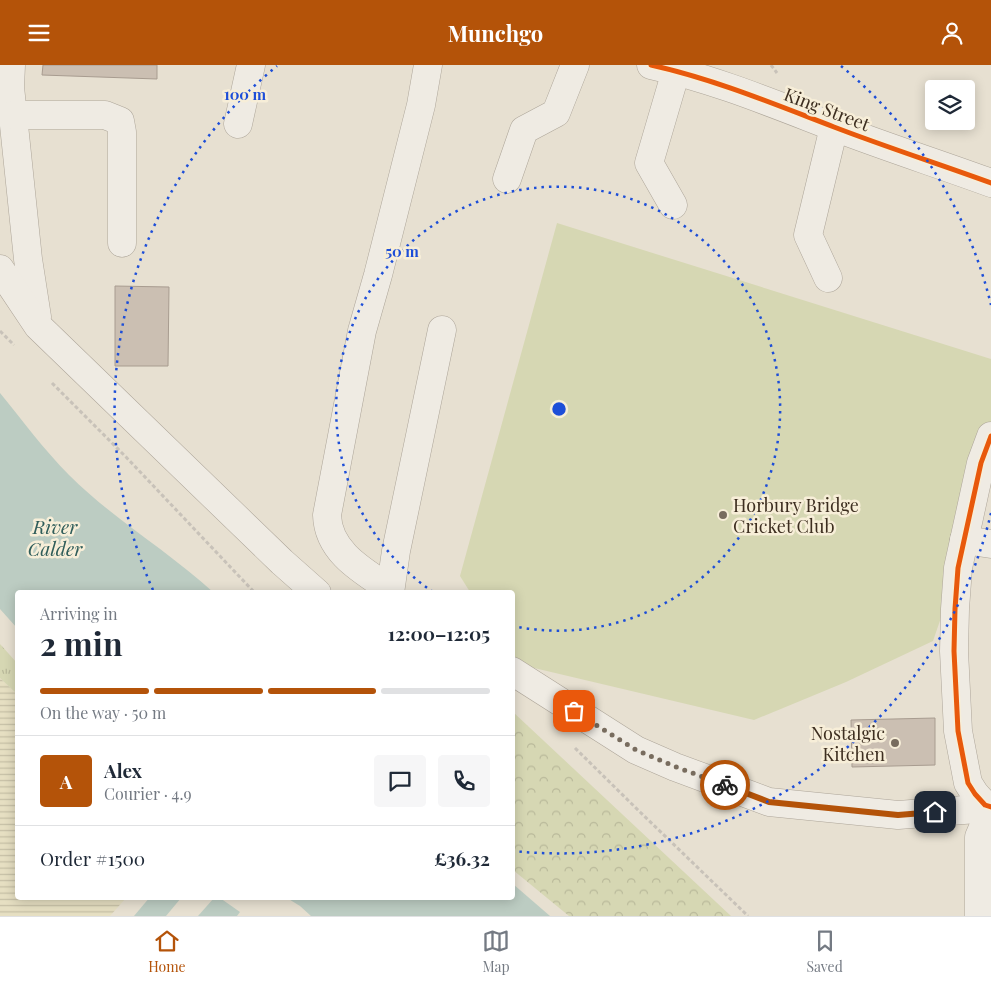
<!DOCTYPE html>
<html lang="en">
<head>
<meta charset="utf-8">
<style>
  body { margin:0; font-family:"Playfair Display",serif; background:#f6f6f7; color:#1f2937; height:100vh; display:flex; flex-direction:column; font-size:19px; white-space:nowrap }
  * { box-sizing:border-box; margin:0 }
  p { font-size:16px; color:#747a83 }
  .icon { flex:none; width:28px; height:28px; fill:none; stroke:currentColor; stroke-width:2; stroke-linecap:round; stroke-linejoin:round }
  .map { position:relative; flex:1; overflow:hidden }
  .details { position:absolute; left:15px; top:525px; width:500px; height:310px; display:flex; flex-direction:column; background:#fff; border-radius:5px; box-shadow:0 2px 12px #0003 }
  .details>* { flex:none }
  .tools { position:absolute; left:925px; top:15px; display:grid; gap:10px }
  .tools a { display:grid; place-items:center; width:50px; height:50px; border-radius:5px; background:#fff; box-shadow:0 2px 12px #0003; font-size:25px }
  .pin { position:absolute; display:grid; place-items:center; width:42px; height:42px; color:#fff; margin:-21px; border-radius:10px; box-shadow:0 2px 8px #0006 }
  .courier { position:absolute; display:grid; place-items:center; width:50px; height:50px; margin:-25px; border:4px solid #b45309; border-radius:50%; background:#fff; color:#222; box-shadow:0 1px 6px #0007 }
  .overview em { font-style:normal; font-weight:700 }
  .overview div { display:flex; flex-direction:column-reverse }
  .overview { display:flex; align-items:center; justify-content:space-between; height:85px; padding:0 25px }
  h1 { font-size:32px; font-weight:700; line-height:38px }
  .bar { display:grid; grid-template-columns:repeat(4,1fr); gap:8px 5px; align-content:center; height:60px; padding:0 25px }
  .bar i { height:6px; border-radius:4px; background:#e0e1e3 }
  .bar .on { background:#b45309 }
  .bar p { grid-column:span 4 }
  .line { display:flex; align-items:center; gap:12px; padding:0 25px; border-top:1px solid #e0e1e3 }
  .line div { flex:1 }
  .round { display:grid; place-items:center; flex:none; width:52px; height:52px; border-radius:5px; background:#f6f6f7 }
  header { display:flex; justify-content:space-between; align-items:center; height:65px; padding:0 25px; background:#b45309; color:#fff; font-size:22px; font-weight:700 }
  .tabs { display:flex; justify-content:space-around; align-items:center; height:70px; border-top:1px solid #e0e1e3; background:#fff; font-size:14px; color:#747a83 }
  .tabs a { display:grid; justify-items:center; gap:2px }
  .tabs .on { color:#b45309 }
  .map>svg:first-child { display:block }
  .farmland { fill:url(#farmland-rules) }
  .grass { fill:url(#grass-tufts) }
  .forest { fill:url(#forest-crowns) }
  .garden { fill:#d6d7b3 }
  .water { fill:#bcccc2 }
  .building { fill:#cbbfb2; stroke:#a89c90 }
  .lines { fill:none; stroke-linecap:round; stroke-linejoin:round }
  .minor-casing { stroke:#ada599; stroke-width:29 }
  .path { stroke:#c8c2b9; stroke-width:3; stroke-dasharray:4 2.5; stroke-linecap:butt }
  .minor { stroke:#efebe3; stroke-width:28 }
  .cycleway-casing { stroke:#f7eed8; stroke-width:8 }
  .cycleway { stroke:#e8590c; stroke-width:5 }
  .done { stroke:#786c5e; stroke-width:5; stroke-dasharray:0 9 }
  .route { stroke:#b45309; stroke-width:6 }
  .ring { fill:none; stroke:#1d4ed8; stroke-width:2.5; stroke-dasharray:2.5 5 }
  .poi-dot { fill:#786c5e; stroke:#f7eed8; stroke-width:2 }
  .labels { text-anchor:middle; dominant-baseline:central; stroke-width:5; stroke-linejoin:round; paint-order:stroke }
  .street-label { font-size:18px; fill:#3d2e20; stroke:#f7eed8 }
  .poi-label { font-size:18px; fill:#3d2e20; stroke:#f7eed8; text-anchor:start }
  .water-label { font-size:19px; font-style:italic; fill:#2f5d5a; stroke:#f7eed8 }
  .centre { fill:#1d4ed8; stroke:#f7eed8; stroke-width:2.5 }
  .ring-label { font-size:15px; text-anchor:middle; font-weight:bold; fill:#1d4ed8; stroke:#f7eed8; stroke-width:5; stroke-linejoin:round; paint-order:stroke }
</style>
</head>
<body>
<header><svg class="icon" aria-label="menu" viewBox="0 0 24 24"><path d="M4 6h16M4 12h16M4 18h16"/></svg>Munchgo<svg class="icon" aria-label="person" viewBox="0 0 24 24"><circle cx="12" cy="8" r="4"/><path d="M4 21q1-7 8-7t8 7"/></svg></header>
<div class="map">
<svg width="991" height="851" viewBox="0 0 991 851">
  <defs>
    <pattern id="farmland-rules" width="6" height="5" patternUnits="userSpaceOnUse" patternTransform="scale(1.25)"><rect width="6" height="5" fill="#e6dfc2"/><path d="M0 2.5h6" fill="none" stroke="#c6c0a6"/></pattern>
    <pattern id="grass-tufts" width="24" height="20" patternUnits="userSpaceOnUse" patternTransform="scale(1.25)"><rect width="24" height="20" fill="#d6d7b3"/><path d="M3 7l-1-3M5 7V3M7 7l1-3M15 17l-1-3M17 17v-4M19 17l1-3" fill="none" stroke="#b9b99a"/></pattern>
    <pattern id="forest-crowns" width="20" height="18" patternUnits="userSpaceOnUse" patternTransform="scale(1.25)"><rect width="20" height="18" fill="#d6d7b3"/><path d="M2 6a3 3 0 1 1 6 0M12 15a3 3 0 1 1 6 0" fill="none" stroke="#b9b99a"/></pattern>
  </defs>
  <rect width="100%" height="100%" fill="#e7e0d1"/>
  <polygon class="farmland" points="0,613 17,629 18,832 126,833 110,851 0,851"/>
  <polygon class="grass" points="0,579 17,598 17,629 0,613"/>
  <polygon class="forest" points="512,647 513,647 731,851 569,851 513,805"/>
  <polygon class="garden" points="557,158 991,294 991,371 958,503 933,576 846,617 754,655 513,598 512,528 470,527 460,511"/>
  <g class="water">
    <path d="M0,328C22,355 45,386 69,410C113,454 167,485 213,527L18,528L17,563L0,544Z"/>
    <polygon points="513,819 550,851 311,851 300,841 287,833 512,832"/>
    <polygon points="150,832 181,832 181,833 166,851 134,851"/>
    <polygon points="214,833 220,833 240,847 237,851 198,851"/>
  </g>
  <g class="building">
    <polygon points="43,0 157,0 157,14 42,10"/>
    <polygon points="115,221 169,222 168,301 115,301"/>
    <polygon points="935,653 935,700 852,702 851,655"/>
  </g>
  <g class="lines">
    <g class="minor-casing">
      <g id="minor">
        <polyline points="11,0 10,22 28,194 37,252"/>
        <path d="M651,0C714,14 774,39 834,62C886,82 939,99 991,118"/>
        <polyline points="13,50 105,50 120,56 122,67 122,178"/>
        <polyline points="238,59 251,0"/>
        <polyline points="507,114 524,65 556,48 575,0"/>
        <polyline points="673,140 649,98 676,6"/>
        <polyline points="0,204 38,261 282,497 317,528"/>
        <polyline points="828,213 808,170 834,62"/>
        <polyline points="991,371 981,398 958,503 955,544 954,586 958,666 968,718 975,729 985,740 991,742"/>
        <polyline points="964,475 991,479"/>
        <path d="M390,524C363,506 328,487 327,450L362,266L378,210L421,40L428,0"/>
        <polyline points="390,528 396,486 442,265"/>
        <polyline points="512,606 636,685 675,702 769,737 898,750 991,743"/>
        <polyline points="979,851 979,772 991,744"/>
      </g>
    </g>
    <g class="path">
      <polyline points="771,0 777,8"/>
      <polyline points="0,266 14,280"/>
      <polyline points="52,318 126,392 255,528"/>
      <polyline points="575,683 640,747 748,851"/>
    </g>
    <use href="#minor" class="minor"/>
    <g class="cycleway-casing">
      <g id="cycleway">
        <path d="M651,0C714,14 774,39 834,62C886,82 939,99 991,118"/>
        <polyline points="991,371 981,398 958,503 955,544 954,586 958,666 968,718 975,729 985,740 991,742"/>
      </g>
    </g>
    <use href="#cycleway" class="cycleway"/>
  </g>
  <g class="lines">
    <polyline class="done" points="574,646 636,685 676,702 725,720"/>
    <polyline class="route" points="725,720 769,737 898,750 935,747"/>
  </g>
  <g class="ring">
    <path d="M433 527A222 222 0 1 1 513 561"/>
    <path d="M991 448A444 444 0 0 1 513 786M153 525A444 444 0 0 1 277 1M841 1A444 444 0 0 1 991 240"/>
  </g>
  <g class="poi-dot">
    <circle cx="723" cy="450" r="5"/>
    <circle cx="895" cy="678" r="5"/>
  </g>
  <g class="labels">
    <g class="street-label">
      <text transform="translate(827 44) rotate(21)">King Street</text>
    </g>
    <g class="poi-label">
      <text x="733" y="440">Horbury Bridge<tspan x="733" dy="21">Cricket Club</tspan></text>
      <text x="885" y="668" text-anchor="end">Nostalgic<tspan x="885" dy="21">Kitchen</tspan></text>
    </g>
    <g class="water-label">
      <text x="55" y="461">River<tspan x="55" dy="22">Calder</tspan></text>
    </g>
  </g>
  <circle cx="559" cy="344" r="8" class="centre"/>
  <g class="ring-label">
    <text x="245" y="35">100 m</text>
    <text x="402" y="192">50 m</text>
  </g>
</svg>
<div class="tools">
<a><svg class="icon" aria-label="layers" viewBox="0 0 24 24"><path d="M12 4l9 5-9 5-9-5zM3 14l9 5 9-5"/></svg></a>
</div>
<div class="pin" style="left:574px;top:646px;background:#ea580c"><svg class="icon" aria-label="bag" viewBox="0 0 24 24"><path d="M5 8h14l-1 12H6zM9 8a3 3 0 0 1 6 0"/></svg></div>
<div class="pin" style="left:935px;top:747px;background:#1f2937"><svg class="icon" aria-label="home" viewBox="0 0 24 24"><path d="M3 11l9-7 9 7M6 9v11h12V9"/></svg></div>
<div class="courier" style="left:725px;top:720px"><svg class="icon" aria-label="bike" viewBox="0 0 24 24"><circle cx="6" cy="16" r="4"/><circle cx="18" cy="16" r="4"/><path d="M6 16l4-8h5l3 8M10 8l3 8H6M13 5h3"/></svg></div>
<section class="details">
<div class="overview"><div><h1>2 min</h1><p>Arriving in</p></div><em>12:00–12:05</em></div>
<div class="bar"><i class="on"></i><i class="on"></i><i class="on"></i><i></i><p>On the way · 50 m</p></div>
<div class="line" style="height:90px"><b class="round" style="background:#b45309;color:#fff">A</b><div><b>Alex</b><p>Courier · 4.9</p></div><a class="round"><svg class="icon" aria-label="chat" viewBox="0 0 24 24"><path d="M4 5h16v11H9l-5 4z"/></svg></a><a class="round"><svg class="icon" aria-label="phone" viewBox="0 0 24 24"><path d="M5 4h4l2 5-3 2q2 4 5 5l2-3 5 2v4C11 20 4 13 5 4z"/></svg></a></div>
<div class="line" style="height:65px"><div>Order #1500</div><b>£36.32</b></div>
</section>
</div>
<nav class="tabs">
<a class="on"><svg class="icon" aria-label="home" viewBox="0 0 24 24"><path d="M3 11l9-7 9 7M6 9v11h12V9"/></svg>Home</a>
<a><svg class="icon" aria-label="map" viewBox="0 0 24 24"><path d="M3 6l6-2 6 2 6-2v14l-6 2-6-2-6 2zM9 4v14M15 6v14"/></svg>Map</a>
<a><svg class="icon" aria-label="saved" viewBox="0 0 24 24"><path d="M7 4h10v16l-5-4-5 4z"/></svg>Saved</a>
</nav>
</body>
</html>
